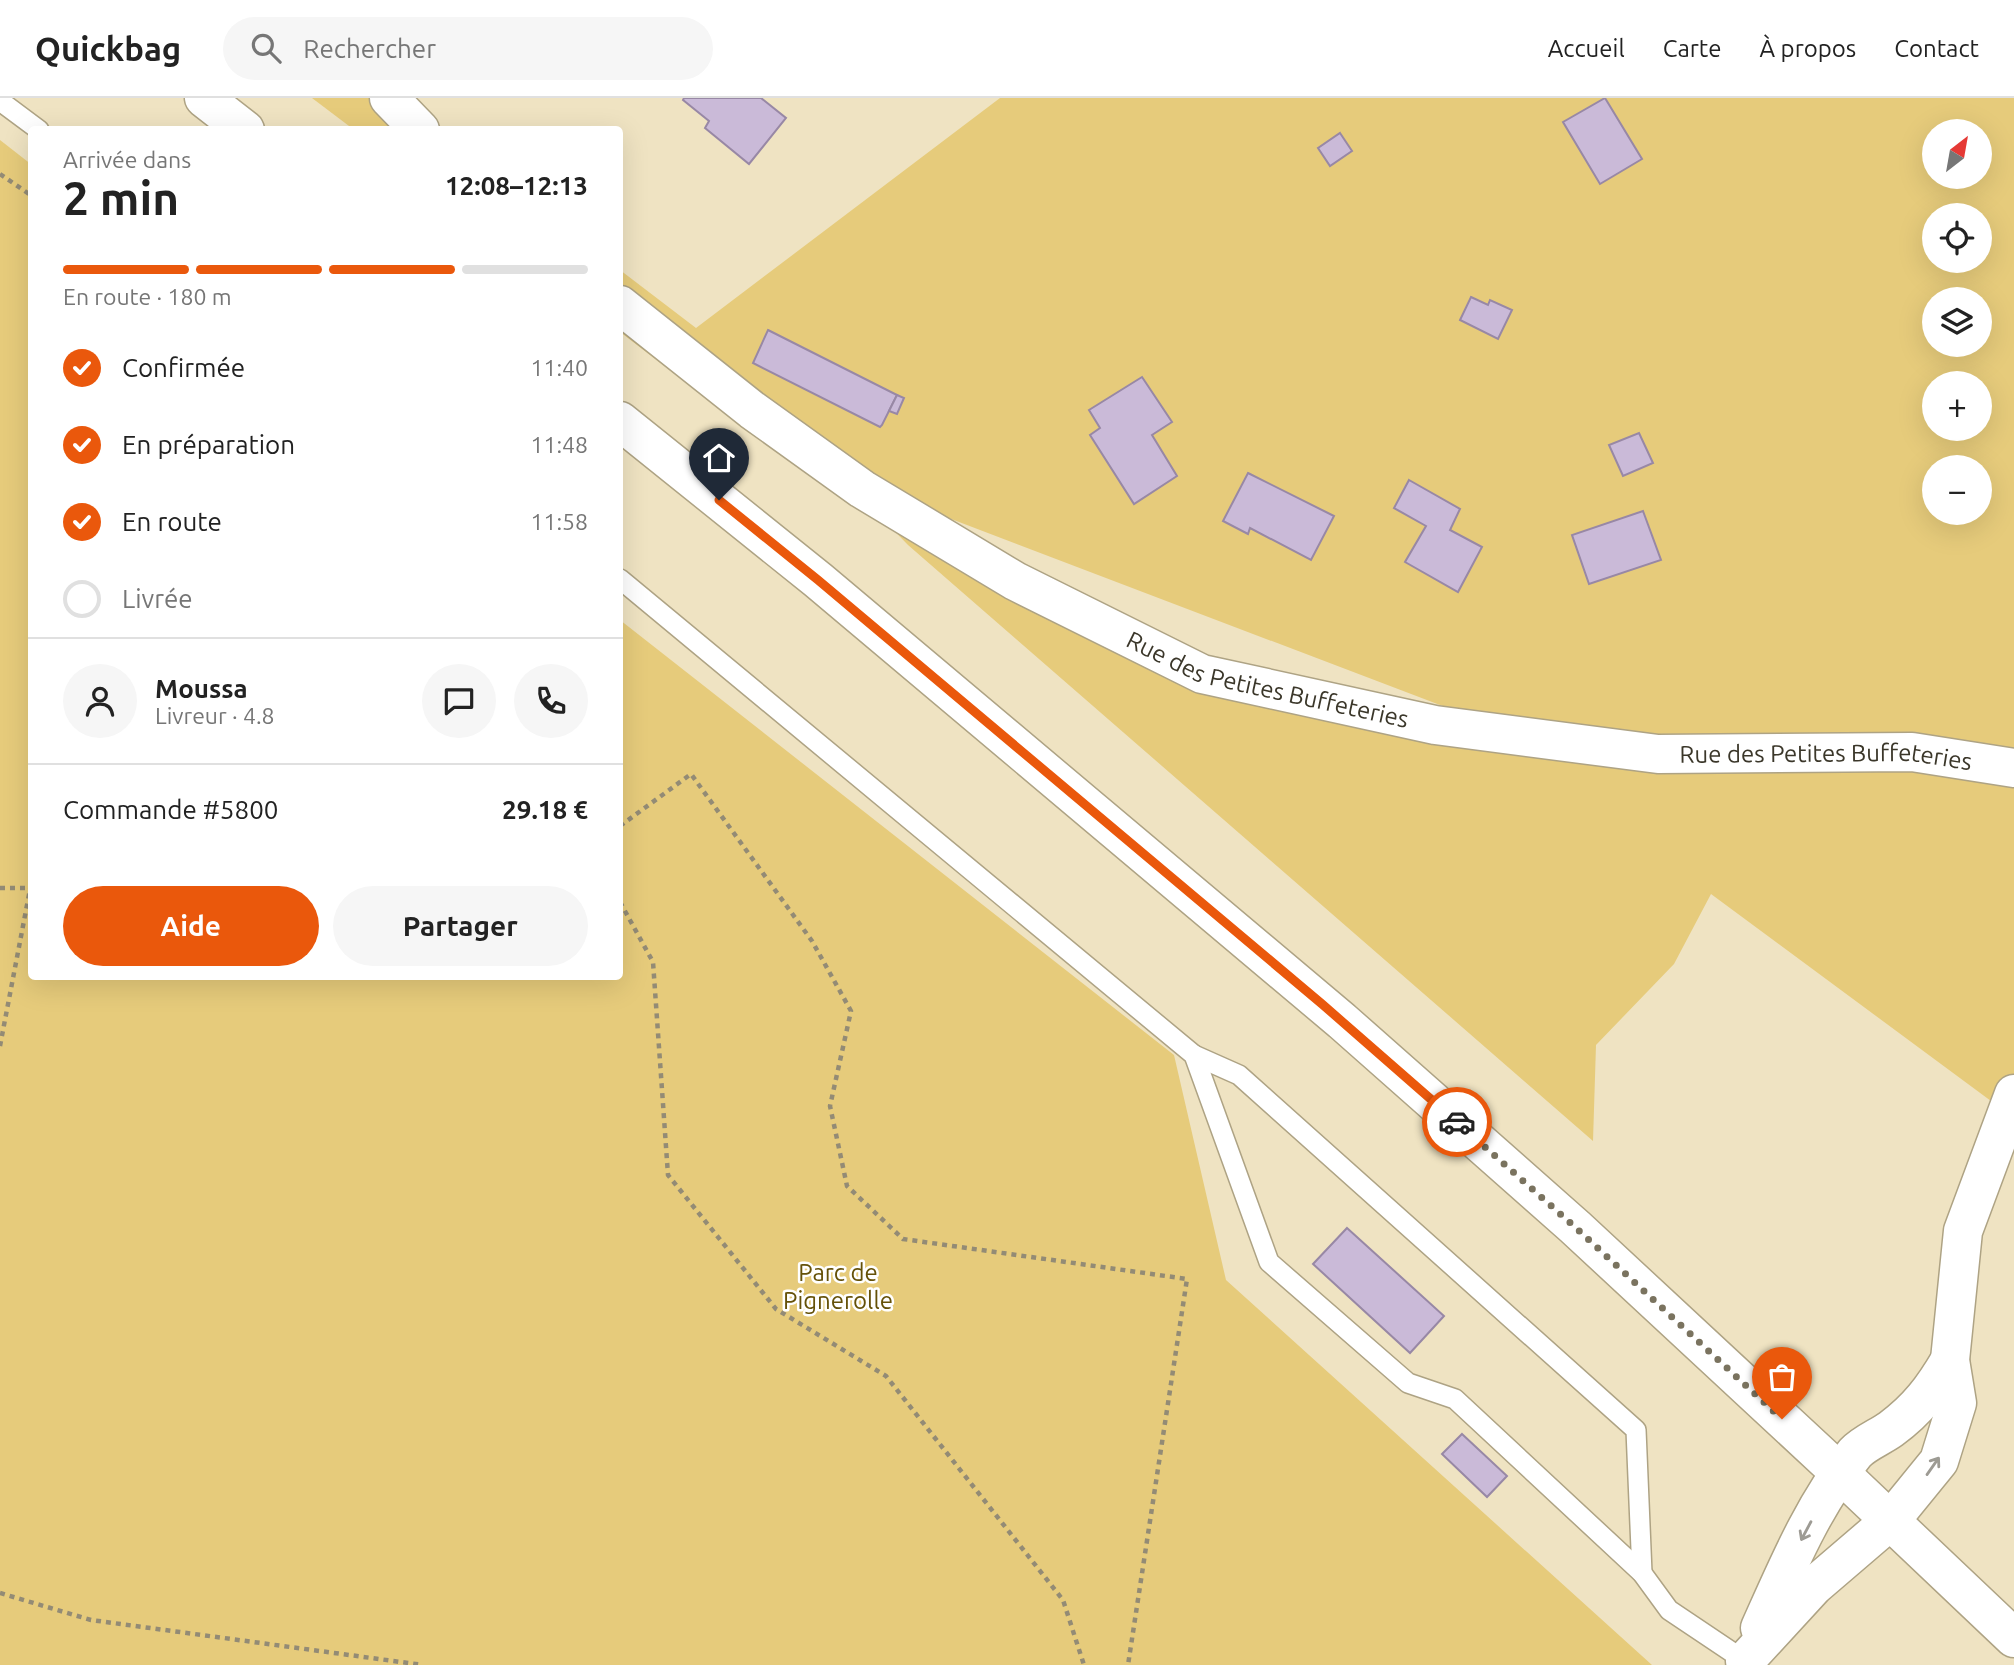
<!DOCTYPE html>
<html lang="fr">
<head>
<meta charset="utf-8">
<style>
  body { margin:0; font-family:Ubuntu,sans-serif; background:#f6f6f6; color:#222; height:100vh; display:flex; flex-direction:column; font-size:26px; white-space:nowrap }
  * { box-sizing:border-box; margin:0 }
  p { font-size:23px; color:#767676 }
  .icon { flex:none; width:38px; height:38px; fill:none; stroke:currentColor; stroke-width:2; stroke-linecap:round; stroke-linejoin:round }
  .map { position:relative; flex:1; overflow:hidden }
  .panel { position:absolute; left:28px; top:28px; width:595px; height:854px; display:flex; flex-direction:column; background:#fff; border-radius:7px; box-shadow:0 7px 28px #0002 }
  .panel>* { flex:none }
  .needle { width:46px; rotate:31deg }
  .controls { position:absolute; left:1922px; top:21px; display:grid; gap:14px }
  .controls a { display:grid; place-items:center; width:70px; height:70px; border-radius:50%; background:#fff; box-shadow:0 7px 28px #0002; font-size:35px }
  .pin { position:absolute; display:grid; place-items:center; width:60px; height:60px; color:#fff; margin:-72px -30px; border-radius:50% 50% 50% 0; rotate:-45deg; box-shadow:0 0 7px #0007 }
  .pin .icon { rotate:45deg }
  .courier { position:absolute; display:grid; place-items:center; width:70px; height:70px; margin:-35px; border:5px solid #ea580c; border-radius:50%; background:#fff; color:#222; box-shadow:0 2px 9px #0007 }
  .summary em { font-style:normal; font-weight:700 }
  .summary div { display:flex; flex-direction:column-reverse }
  .summary { display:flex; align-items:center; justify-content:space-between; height:119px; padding:0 35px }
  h1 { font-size:46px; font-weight:700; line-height:52px }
  .bar { display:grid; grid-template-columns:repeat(4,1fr); gap:10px 7px; align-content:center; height:84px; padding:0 35px }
  .bar i { height:9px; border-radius:5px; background:#e0e0e0 }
  .bar .selected { background:#ea580c }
  .bar p { grid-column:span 4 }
  .line { display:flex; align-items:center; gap:18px; padding:0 35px; border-top:2px solid #e0e0e0 }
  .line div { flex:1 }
  .round { display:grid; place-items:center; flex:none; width:74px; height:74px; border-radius:37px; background:#f6f6f6 }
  ol { padding:0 35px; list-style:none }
  li { display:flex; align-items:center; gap:21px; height:77px }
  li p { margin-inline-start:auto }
  li .icon { padding:7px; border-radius:50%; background:#ea580c; color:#fff; stroke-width:4 }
  li:last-child { color:#767676 }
  li i { width:38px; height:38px; border:4px solid #e0e0e0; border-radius:50% }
  .cta { display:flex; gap:14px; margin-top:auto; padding:14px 35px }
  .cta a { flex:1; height:80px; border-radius:42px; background:#ea580c; color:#fff; font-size:28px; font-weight:700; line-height:80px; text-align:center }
  .cta a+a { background:#f6f6f6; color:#222 }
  header { display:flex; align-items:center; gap:42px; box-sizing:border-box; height:98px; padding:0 35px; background:#fff; border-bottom:2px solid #e0e0e0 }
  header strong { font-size:33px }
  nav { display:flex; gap:38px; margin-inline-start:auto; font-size:24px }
  .search { width:490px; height:63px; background:#f6f6f6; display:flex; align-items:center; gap:18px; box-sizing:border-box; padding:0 24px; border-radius:38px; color:#767676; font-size:26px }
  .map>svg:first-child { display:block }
  .green { fill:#e6cb7b; fill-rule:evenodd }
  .building { fill:#cabad8; stroke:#9888a5; stroke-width:2 }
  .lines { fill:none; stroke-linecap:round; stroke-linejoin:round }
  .lane-casing { stroke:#aea384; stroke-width:22 }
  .street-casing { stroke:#aea384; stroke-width:41 }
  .primary-casing { stroke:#aea384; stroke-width:41 }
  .path { stroke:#938b75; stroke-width:4.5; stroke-dasharray:5 5; stroke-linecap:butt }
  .lane { stroke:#fff; stroke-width:19 }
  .street { stroke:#fff; stroke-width:38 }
  .primary { stroke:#fff; stroke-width:38 }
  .oneway { stroke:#9d9b94 }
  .done { stroke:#7a735f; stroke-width:7; stroke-dasharray:0 12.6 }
  .route { stroke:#ea580c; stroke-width:9 }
  .labels { text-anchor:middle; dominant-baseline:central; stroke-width:5; stroke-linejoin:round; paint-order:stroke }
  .street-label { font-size:24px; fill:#3b372a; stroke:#fff }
  .park-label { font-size:24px; fill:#655108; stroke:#fff }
</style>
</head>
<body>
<header>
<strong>Quickbag</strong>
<div class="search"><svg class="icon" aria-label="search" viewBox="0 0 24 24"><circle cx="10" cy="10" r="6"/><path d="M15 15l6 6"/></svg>Rechercher</div>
<nav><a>Accueil</a><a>Carte</a><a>À propos</a><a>Contact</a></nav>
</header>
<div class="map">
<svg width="2014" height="1567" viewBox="0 0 2014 1567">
  <rect width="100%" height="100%" fill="#efe3c2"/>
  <g class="green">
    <polygon points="312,0 394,0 436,31 353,31"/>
    <path d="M1000,0H2014V1020L1711,796L1674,866L1596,947L1593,1043L908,447L873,411L1187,586L1592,665L778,355L620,234V172L696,230ZM1934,33H1979V79H1934ZM1934,117H1979V163H1934ZM1934,201H1979V247H1934ZM1934,285H1979V331H1934ZM1934,369H1979V415H1934Z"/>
    <polygon points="0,42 32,67 32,878 620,878 620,522 1174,957 1226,1182 1652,1567 0,1567"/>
  </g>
  <g class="building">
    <polygon points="684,0 761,0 786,20 749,66 705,30 709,23 683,2"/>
    <polygon points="1605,0 1642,61 1600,86 1563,24"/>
    <polygon points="1340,35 1352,53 1330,68 1318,50"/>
    <polygon points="1471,199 1488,207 1490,202 1512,212 1498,241 1460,222"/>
    <polygon points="768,232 897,297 882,327 880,329 753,265"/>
    <polygon points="1142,279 1172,324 1152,337 1177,378 1134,406 1090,337 1100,330 1089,312"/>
    <polygon points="897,297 904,300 897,316 889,313"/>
    <polygon points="1639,335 1653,365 1623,378 1609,347"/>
    <polygon points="1248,375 1334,418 1311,462 1250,430 1248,436 1223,423"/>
    <polygon points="1409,382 1460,411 1450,432 1482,449 1458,494 1405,464 1426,428 1394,410"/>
    <polygon points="1643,413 1661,462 1589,486 1572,437"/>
    <polygon points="1347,1130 1444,1218 1410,1255 1313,1166"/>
    <polygon points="1462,1336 1507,1378 1487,1399 1442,1356"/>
  </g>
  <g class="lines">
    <g class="lane-casing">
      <g id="lane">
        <polyline points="0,3 39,32"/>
        <polyline points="620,481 1194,957 1269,1164 1408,1285 1455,1301 1642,1475 1669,1512 1745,1563"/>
        <polyline points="1194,957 1239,977 1636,1332 1642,1475"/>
      </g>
    </g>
    <g class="street-casing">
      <g id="street">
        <polyline points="389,0 420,32"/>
        <path id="s1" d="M620,207L752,312L862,391L1015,483L1202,576L1435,627L1658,656L1912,654L2014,670"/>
        <path d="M1760,1530C1787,1470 1813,1407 1855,1355C1864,1345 1880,1339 1891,1331C1918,1311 1933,1291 1950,1262"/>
        <polyline points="1745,1563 1814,1488 1891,1422 1939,1363 1957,1305 1950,1262 1963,1133 2014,996"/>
      </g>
    </g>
    <g class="primary-casing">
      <g id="primary">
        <polyline points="204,0 245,32"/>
        <polyline points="620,323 818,482 1342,923 1575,1129 1840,1375 2014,1540"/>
      </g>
    </g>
    <g class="path">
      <polyline points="0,76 32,98"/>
      <polyline points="620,728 691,676 812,843 851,913 830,1008 847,1088 903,1141 1187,1181 1128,1567"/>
      <polyline points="0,790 31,790"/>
      <polyline points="620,804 653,864 668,1077 776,1211 886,1278 1063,1502 1084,1567"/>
      <polyline points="0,948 32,781"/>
      <polyline points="0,1495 91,1522 423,1567"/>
    </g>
    <use href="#lane" class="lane"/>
    <use href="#street" class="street"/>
    <use href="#primary" class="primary"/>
  </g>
  <defs><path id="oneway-shaft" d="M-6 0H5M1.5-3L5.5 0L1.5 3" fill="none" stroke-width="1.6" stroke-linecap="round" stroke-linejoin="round" transform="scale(1.75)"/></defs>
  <g class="oneway">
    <use href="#oneway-shaft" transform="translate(1933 1368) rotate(-55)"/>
    <use href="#oneway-shaft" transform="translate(1806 1433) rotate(118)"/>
  </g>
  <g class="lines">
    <polyline class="done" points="1457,1024 1575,1129 1782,1321"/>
    <polyline class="route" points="719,402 818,482 1322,906 1457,1024"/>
  </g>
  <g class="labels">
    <g class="street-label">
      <text stroke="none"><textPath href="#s1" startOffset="756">Rue des Petites Buffeteries</textPath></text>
      <text stroke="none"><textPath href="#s1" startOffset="1323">Rue des Petites Buffeteries</textPath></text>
    </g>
    <g class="park-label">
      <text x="838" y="1174">Parc de<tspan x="838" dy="28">Pignerolle</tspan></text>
    </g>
  </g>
</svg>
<div class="controls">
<a><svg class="needle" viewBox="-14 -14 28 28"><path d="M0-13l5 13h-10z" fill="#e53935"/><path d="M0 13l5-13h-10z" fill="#767676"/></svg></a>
<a><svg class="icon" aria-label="locate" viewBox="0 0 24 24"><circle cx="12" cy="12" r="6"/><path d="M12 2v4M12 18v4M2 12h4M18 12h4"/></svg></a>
<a><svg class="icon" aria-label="layers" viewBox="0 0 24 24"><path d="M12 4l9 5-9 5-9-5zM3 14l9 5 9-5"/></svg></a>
<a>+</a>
<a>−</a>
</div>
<div class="pin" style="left:1782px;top:1321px;background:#ea580c"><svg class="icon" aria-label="bag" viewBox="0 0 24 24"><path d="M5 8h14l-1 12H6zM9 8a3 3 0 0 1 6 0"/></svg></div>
<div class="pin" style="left:719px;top:402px;background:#1f2937"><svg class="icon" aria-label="home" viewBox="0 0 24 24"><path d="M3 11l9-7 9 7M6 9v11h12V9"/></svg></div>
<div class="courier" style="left:1457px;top:1024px"><svg class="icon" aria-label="car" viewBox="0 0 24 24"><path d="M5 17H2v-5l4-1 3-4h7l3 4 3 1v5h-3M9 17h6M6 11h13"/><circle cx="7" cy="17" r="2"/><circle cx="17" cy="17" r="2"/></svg></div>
<section class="panel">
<div class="summary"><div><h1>2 min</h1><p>Arrivée dans</p></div><em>12:08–12:13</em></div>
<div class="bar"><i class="selected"></i><i class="selected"></i><i class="selected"></i><i></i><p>En route · 180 m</p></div>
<ol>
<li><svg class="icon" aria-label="check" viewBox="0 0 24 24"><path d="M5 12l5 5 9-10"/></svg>Confirmée<p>11:40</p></li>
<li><svg class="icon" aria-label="check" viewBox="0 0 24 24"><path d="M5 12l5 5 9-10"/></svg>En préparation<p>11:48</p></li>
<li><svg class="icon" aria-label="check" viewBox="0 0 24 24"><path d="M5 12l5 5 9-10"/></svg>En route<p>11:58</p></li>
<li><i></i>Livrée</li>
</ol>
<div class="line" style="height:126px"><a class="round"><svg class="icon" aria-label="person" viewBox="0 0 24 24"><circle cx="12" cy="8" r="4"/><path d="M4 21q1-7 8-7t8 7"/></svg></a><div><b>Moussa</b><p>Livreur · 4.8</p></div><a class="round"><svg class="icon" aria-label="chat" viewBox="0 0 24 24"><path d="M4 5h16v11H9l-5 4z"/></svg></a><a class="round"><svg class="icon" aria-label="phone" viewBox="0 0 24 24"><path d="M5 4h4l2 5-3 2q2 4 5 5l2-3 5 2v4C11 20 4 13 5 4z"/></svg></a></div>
<div class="line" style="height:91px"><div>Commande #5800</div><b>29.18 €</b></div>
<div class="cta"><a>Aide</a><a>Partager</a></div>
</section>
</div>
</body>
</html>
